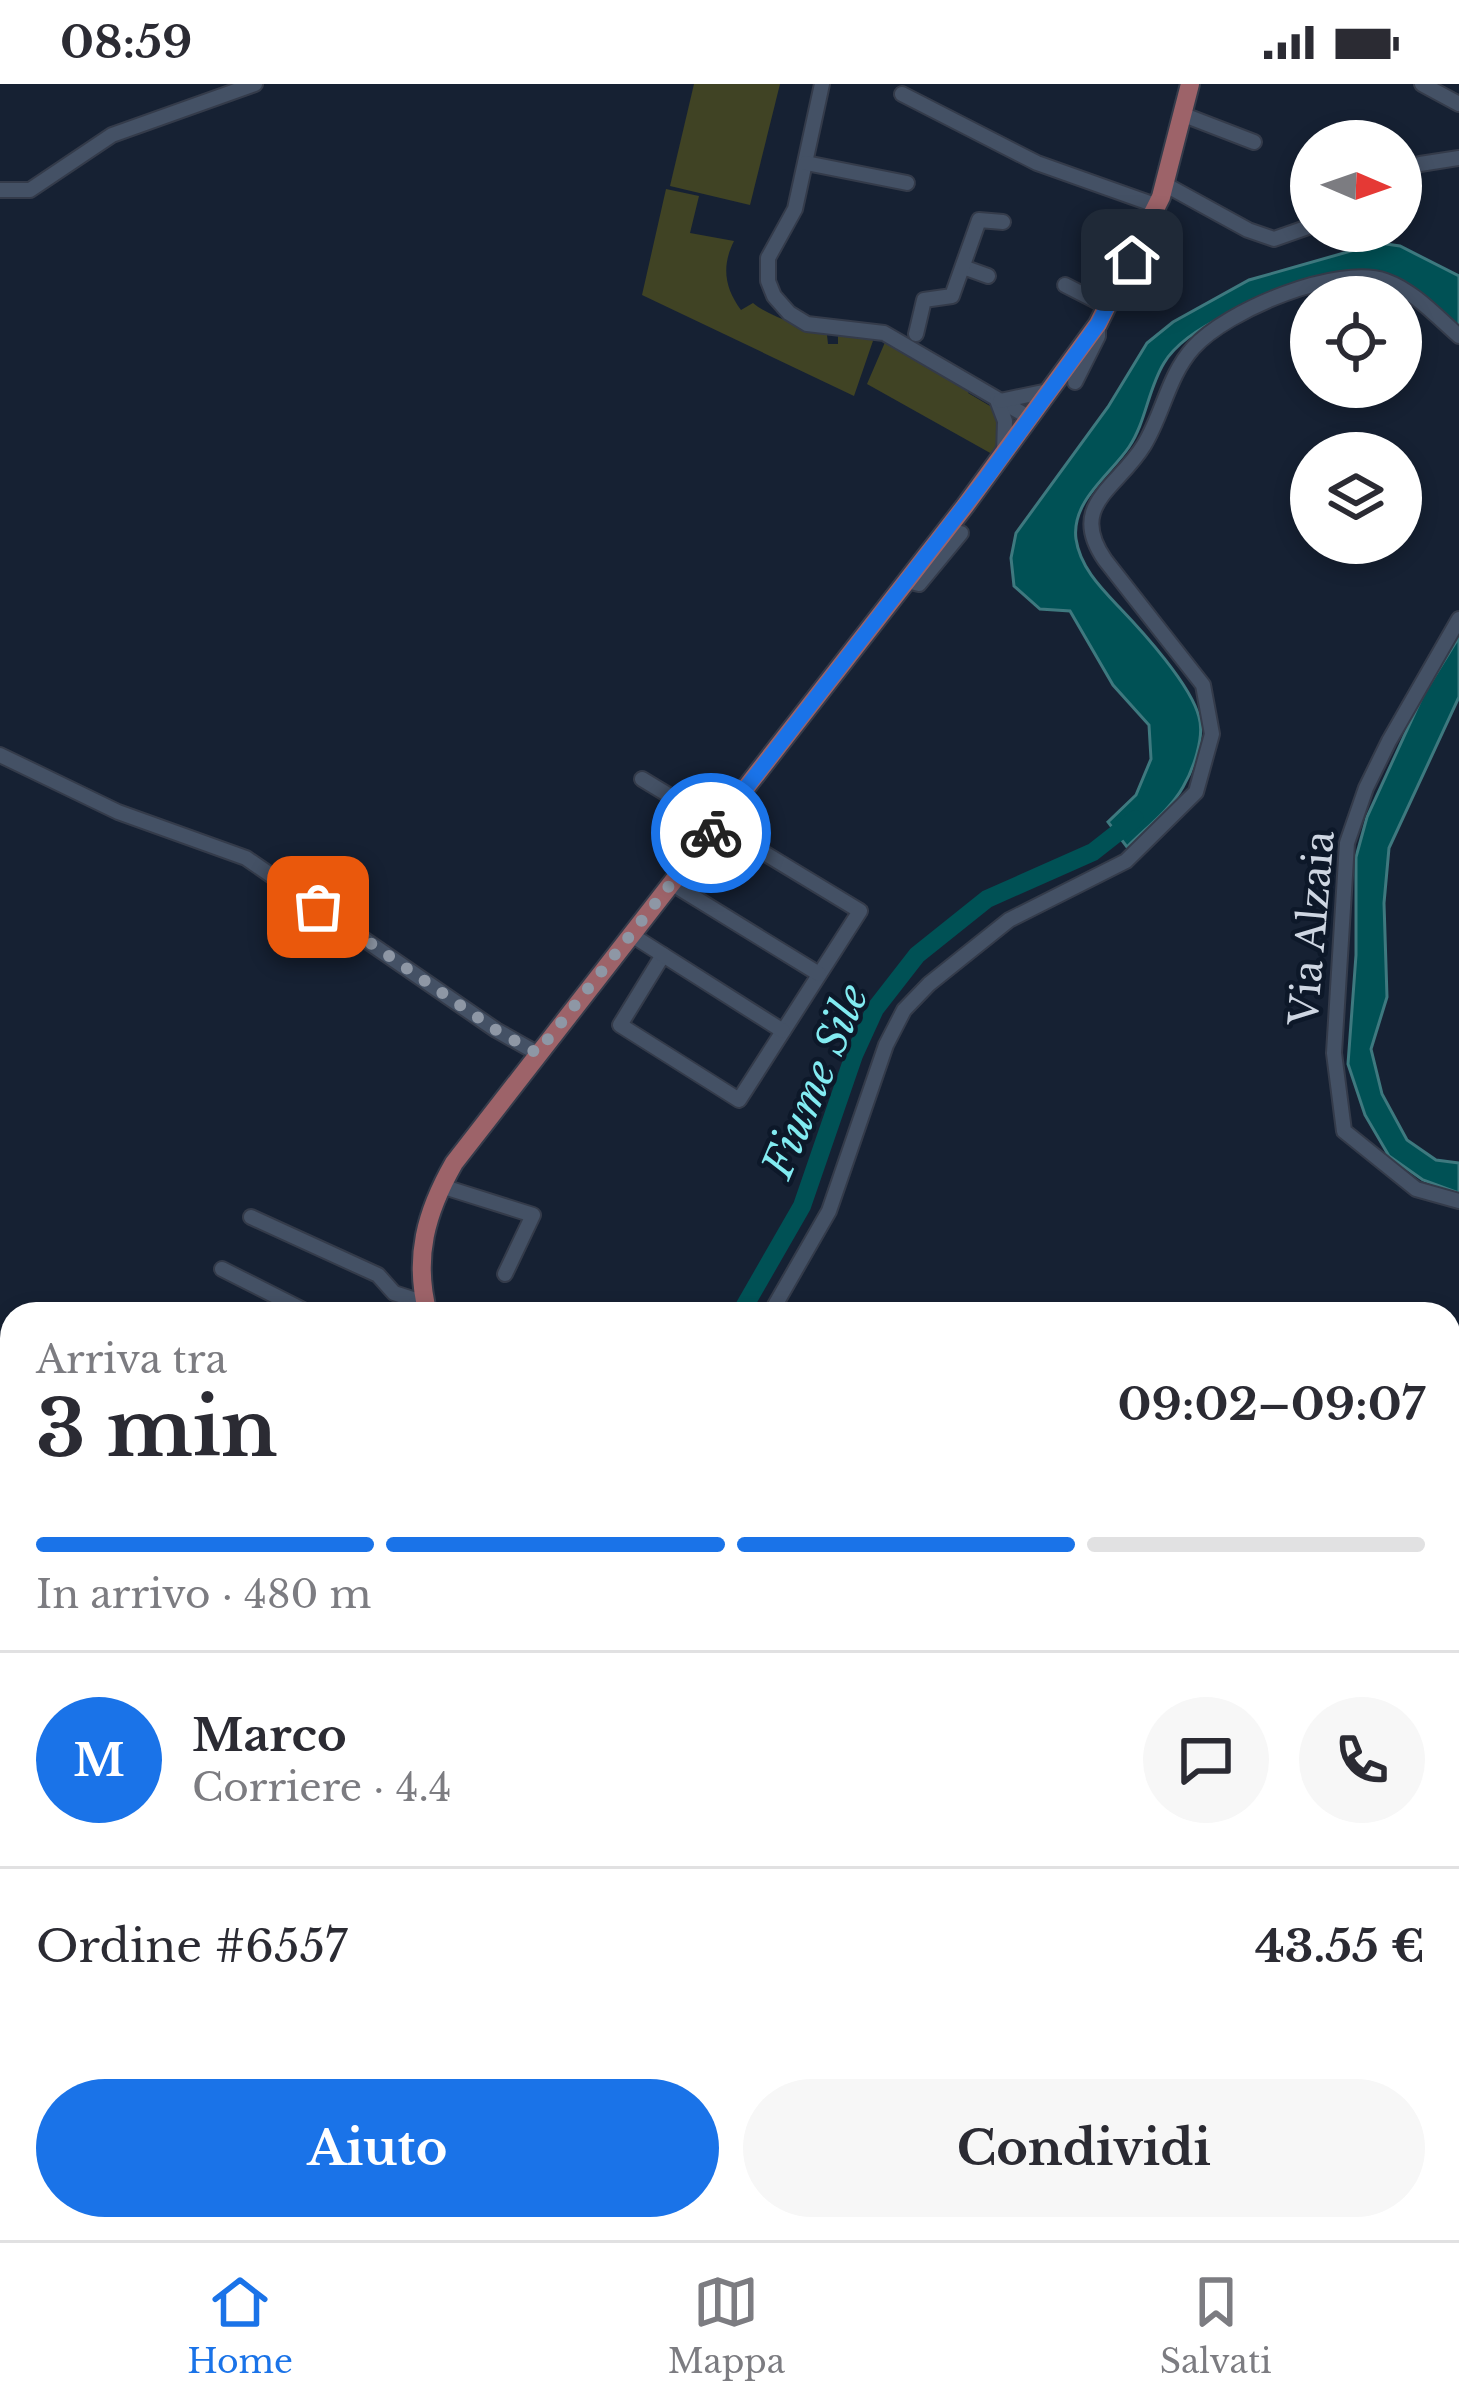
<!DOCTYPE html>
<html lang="it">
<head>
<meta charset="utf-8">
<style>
  body { margin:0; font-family:"Libre Baskerville",serif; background:#f7f7f7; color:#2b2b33; height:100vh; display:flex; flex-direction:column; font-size:45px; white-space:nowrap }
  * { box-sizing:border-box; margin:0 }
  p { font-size:39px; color:#7c7c81 }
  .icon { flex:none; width:66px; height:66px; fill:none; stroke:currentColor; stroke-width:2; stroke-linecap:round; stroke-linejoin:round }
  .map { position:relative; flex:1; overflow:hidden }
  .drawer { position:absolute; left:0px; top:1218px; width:1461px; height:939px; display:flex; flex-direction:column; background:#fff; border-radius:36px 36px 0 0; box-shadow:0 6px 18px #0003 }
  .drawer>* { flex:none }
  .needle { width:78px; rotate:92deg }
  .tools { position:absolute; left:1290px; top:36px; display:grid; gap:24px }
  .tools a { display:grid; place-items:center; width:132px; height:132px; border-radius:50%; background:#fff; box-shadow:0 6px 18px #0003; font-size:60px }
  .pin { position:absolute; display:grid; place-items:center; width:102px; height:102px; color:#fff; margin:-51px; border-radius:24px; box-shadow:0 6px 18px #0006 }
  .courier { position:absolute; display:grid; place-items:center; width:120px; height:120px; margin:-60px; border:9px solid #1a73e8; border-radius:50%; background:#fff; color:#222; box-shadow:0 3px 15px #0007 }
  .overview em { font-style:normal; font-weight:700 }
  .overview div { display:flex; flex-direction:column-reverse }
  .overview { display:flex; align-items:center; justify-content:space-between; height:204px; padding:0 36px }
  h1 { font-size:78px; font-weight:700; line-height:90px }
  .bar { display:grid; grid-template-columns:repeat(4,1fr); gap:18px 12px; align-content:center; height:144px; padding:0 36px }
  .bar i { height:15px; border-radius:9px; background:#e1e1e2 }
  .bar .selected { background:#1a73e8 }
  .bar p { grid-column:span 4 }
  .line { display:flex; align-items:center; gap:30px; padding:0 36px; border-top:3px solid #e1e1e2 }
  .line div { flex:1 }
  .round { display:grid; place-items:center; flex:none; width:126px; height:126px; border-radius:63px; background:#f7f7f7 }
  .button { display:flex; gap:24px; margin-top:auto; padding:24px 36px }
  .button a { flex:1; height:138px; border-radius:72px; background:#1a73e8; color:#fff; font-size:48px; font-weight:700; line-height:138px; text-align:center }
  .button a+a { background:#f7f7f7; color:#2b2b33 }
  .status { display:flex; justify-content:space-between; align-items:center; height:84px; padding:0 60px; background:#fff; direction:ltr }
  .status svg { height:33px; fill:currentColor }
  .tabs { display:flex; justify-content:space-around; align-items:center; height:168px; border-top:3px solid #e1e1e2; background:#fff; font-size:33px; color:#7c7c81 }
  .tabs a { display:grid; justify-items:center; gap:6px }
  .tabs .selected { color:#1a73e8 }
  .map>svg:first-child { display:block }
  .green { fill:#404324 }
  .water { fill:#005155; stroke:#3e797f; stroke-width:3 }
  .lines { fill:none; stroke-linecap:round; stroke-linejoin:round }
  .canal { stroke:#005155; stroke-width:10 }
  .river { stroke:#005155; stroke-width:18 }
  .minor-casing { stroke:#343b4a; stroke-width:18 }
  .major-casing { stroke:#343b4a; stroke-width:22 }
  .minor { stroke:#445165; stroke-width:14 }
  .major { stroke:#9d6369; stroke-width:18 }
  .done { stroke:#8e97a5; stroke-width:12; stroke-dasharray:0 21.6 }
  .route { stroke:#1a73e8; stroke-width:15 }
  .labels { text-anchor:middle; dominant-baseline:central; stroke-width:9; stroke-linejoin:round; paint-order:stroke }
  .street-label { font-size:39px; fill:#ced6e2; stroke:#0d1829 }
  .water-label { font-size:42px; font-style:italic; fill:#82ebf1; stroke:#0d1829 }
</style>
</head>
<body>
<div class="status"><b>08:59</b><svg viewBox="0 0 49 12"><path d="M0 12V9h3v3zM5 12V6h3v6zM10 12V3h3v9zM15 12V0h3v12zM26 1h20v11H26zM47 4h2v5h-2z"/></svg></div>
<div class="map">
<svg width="1459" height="2156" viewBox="0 0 1459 2156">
  <rect width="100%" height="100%" fill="#162133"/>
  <g class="green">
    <polygon points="694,0 780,0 750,121 670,102"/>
    <path d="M666,105L699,112L690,149L734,157C721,183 725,204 741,226L753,219C766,231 805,244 827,251L828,260H838V249L875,251L854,312L642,211Z"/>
    <path d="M886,256L969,306L968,309L990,322L993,319C1005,334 1001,355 992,370L867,300Z"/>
    <polygon points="1013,2145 1149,2145 1136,2156 1012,2156"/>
  </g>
  <g class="water">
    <path d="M1379,159L1400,162L1459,192V244C1411,197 1372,177 1305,200C1264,214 1187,240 1164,279C1148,305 1146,338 1129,363C1110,391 1071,417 1076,455C1080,483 1101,504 1119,523C1143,548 1191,601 1199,633C1205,653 1193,686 1183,703C1170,726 1146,744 1127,763L1108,738L1136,711L1151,675L1149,641L1113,601L1070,527L1040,525L1014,502L1011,474L1016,449L1108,323L1147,259L1173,238L1249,196Z"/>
    <polygon points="1459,553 1459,613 1389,764 1384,819 1387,913 1371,965 1382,1010 1407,1056 1436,1076 1459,1079 1459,1109 1423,1096 1389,1072 1365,1031 1348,980 1356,871 1356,773 1367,733 1423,611"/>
    <polygon points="1149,2145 1276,2145 1274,2156 1136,2156"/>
  </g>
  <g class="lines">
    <polyline class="canal" points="0,1338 12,1335"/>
    <polyline class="river" points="740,1230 802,1122 854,971 875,925 917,871 987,815 1093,768 1135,735"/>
    <g class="minor-casing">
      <g id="minor">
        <polyline points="822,0 795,125 768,174 768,197 774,212 789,229 807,240 884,249 1030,334"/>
        <polyline points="1422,0 1459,20"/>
        <polyline points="902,10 1037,79 1158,122"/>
        <polyline points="1184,31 1254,58"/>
        <polyline points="806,79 907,99"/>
        <polyline points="1401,87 1420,80 1459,74"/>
        <polyline points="1166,101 1248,146 1274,155 1311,142"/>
        <polyline points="0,106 30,106 112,51 255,0"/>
        <polyline points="963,183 988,192"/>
        <polyline points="1065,201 1108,223"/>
        <polyline points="916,250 924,216 952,212 979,136 1003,138"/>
        <polyline points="1075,298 1098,252 1098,245"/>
        <polyline points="997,316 1005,337 1004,369"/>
        <polyline points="1000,317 1048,307"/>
        <polyline points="907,497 919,500 961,449"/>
        <polyline points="1459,535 1389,657 1366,704 1347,759 1334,969 1344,1047 1416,1105 1459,1117"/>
        <polyline points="0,671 118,728 246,774 496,946 537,969"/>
        <polyline points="642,695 860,827 739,1016 620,941 663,871"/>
        <polyline points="671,799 819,890"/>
        <polyline points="630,850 783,947"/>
        <polyline points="441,1102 533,1131 505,1190"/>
        <polyline points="251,1133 378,1191 394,1209 425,1219"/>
        <polyline points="222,1185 311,1230"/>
        <polyline points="381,1230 420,1220"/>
        <path d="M770,1230L829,1127L886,961L904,926L929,900L1009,836L1126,777L1196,708L1212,650L1203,601L1105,476C1067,421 1117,405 1144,361C1163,330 1168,292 1193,264C1227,226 1338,180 1386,197C1414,207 1437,233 1459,252"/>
        <polyline points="0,1396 12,1395"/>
        <polyline points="1449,1581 1459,1591"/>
        <polyline points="0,1876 12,1879"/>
        <polyline points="460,2145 498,2156"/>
        <polyline points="1334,2145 1336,2156"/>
        <polyline points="308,2156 311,2145"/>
        <polyline points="1021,2156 1022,2145"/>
      </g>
    </g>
    <g class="major-casing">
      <g id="major">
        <path d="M428,1230C413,1174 426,1128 454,1079L965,422L1098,240L1161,113L1190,0"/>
        <polyline points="587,2156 587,2145"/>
      </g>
    </g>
    <use href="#minor" class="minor"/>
    <use href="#major" class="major"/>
  </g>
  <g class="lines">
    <polyline class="done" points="318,823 496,946 537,969 711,749"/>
    <polyline class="route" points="711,749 987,393 1098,240 1132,176"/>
  </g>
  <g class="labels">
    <g class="street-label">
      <text transform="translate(1312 844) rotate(-85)">Via Alzaia</text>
    </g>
    <g class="water-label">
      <text transform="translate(815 997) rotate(-67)">Fiume Sile</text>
    </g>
  </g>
</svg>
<div class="tools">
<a><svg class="needle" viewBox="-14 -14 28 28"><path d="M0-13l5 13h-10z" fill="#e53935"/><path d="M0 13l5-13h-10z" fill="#7c7c81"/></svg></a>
<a><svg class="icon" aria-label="locate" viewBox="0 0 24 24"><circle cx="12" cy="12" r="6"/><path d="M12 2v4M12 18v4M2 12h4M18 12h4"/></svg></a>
<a><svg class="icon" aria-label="layers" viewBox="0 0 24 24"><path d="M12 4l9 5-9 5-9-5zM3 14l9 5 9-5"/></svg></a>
</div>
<div class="pin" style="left:318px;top:823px;background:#ea580c"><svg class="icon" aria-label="bag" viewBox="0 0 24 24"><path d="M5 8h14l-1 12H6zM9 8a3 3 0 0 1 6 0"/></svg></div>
<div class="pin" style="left:1132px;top:176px;background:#1f2937"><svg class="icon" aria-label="home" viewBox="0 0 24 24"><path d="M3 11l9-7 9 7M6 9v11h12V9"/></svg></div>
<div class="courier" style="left:711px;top:749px"><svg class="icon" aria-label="bike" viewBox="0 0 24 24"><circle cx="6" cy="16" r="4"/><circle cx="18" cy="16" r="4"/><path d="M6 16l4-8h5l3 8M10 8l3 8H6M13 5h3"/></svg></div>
<section class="drawer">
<div class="overview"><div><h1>3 min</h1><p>Arriva tra</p></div><em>09:02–09:07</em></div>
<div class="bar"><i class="selected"></i><i class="selected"></i><i class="selected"></i><i></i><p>In arrivo · 480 m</p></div>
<div class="line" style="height:216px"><b class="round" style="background:#1a73e8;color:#fff">M</b><div><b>Marco</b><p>Corriere · 4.4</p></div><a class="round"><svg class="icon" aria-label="chat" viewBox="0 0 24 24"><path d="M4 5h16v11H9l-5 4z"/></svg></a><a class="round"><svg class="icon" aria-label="phone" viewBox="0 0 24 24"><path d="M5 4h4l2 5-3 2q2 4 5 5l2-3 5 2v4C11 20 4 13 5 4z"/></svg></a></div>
<div class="line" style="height:156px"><div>Ordine #6557</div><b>43.55 €</b></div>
<div class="button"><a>Aiuto</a><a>Condividi</a></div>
</section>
</div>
<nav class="tabs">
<a class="selected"><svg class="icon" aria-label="home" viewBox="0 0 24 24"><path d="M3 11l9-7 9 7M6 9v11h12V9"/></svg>Home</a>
<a><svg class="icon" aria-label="map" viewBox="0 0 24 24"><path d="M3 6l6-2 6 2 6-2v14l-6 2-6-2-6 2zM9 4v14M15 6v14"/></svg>Mappa</a>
<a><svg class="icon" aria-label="saved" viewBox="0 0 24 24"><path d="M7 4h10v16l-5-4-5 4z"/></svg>Salvati</a>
</nav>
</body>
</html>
